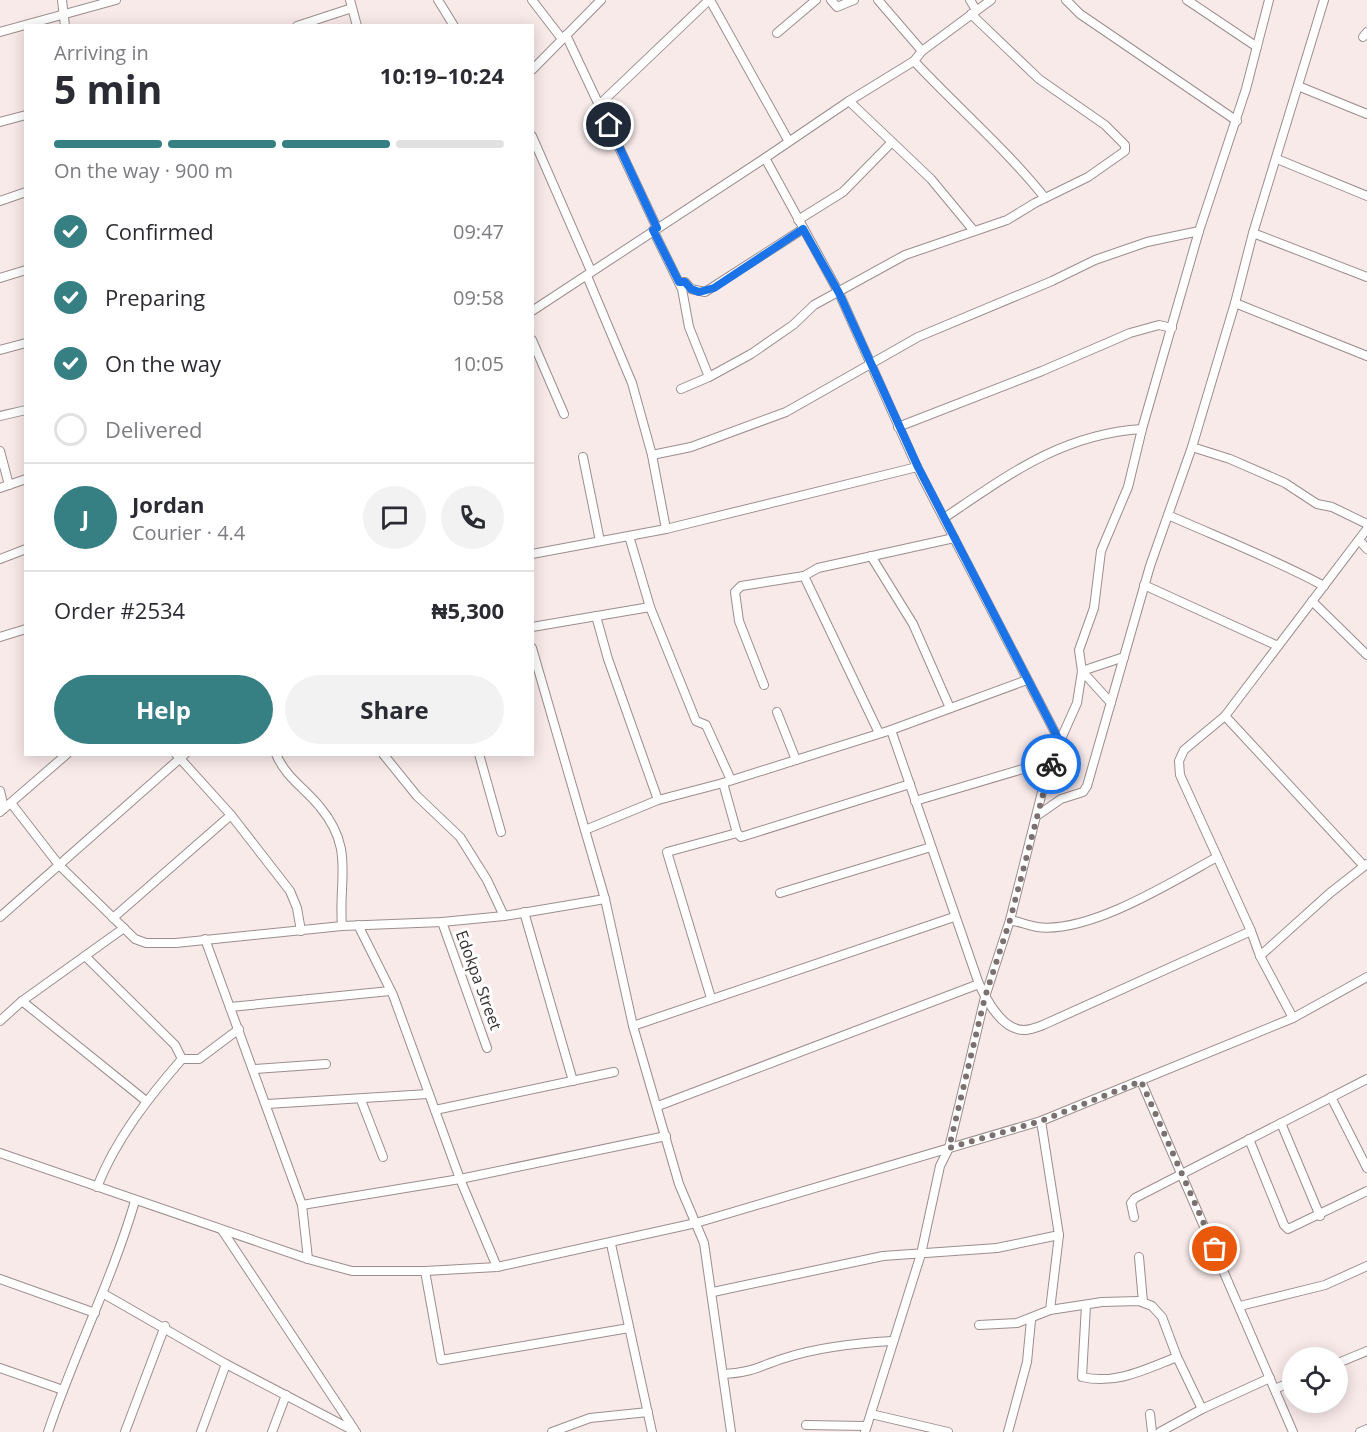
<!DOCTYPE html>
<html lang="en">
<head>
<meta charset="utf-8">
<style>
  body { margin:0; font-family:"Open Sans",sans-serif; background:#f2f2f3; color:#2b2b33; height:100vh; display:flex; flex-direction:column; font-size:22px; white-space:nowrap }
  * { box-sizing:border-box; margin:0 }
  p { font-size:20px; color:#7c7c81 }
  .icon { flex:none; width:33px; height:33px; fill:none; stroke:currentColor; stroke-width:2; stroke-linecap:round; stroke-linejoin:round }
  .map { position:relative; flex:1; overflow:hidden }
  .panel { position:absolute; left:24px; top:24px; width:510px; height:732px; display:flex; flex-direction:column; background:#fff; border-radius:0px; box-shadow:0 3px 15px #0003 }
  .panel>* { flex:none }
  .controls { position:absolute; left:1282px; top:1347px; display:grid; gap:12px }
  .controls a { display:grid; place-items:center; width:66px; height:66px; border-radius:50%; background:#fff; box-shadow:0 3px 15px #0003; font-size:30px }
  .pin { position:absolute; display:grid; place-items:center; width:51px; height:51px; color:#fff; margin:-26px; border:3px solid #fff; border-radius:50%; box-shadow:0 2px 6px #0007 }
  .courier { position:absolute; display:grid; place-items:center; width:60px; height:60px; margin:-30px; border:4px solid #1a73e8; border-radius:50%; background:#fff; color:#222; box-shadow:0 2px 8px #0007 }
  .summary em { font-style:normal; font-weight:700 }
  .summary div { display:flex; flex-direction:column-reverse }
  .summary { display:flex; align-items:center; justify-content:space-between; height:102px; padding:0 30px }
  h1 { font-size:39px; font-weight:700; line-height:45px }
  .bar { display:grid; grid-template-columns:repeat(4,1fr); gap:9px 6px; align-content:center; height:72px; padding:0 30px }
  .bar i { height:8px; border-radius:4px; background:#e1e1e2 }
  .bar .current { background:#367f83 }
  .bar p { grid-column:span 4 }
  .line { display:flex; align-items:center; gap:15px; padding:0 30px; border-top:2px solid #e1e1e2 }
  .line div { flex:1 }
  .round { display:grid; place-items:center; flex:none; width:63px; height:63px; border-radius:32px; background:#f2f2f3 }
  ol { padding:0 30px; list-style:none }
  li { display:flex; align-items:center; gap:18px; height:66px }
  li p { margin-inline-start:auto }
  li .icon { padding:6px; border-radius:50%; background:#367f83; color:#fff; stroke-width:4 }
  li:last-child { color:#7c7c81 }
  li i { width:33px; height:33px; border:3px solid #e1e1e2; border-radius:50% }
  .cta { display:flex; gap:12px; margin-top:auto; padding:12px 30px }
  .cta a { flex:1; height:69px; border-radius:36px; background:#367f83; color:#fff; font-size:24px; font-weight:700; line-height:69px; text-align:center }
  .cta a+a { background:#f2f2f3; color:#2b2b33 }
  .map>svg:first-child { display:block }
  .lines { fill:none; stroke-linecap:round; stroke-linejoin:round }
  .street-casing { stroke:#9b8e8d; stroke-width:10 }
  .street { stroke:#fff; stroke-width:8 }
  .done { stroke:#7a7070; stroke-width:6; stroke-dasharray:0 10.8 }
  .route { stroke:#1a73e8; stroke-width:8 }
  .labels { text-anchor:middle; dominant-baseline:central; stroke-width:6; stroke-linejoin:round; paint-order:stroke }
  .street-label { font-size:16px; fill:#352f2f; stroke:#fff }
</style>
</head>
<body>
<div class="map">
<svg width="1367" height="1432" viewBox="0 0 1367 1432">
  <rect width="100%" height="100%" fill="#f9eaea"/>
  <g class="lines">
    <g class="street-casing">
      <g id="street">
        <polyline points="62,0 65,26"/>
        <polyline points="350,0 357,26"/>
        <polyline points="438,0 454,26"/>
        <polyline points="532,0 562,39"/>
        <polyline points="710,0 788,140"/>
        <polyline points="831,0 837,7 854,0"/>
        <polyline points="878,0 922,51"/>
        <polyline points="970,0 976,10"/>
        <polyline points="991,0 922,51 914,61 849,101 765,158 839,293 917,467 1061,744"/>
        <polyline points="1066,0 1080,14 1237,121"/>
        <polyline points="1187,0 1257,47"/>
        <polyline points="297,26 352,8"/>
        <polyline points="0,32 116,0"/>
        <polyline points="777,33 816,0"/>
        <polyline points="566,35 657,228"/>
        <polyline points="1363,37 1367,32"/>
        <path d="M914,61C957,107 1005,148 1045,198"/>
        <polyline points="532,70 601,0"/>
        <polyline points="1298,86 1367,114"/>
        <polyline points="849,101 931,179 974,231"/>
        <polyline points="600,104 709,0"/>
        <polyline points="0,122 26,115"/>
        <polyline points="532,136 591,271"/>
        <polyline points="1277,159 1367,196"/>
        <polyline points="0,201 26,192"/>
        <polyline points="798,220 843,192 891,143"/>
        <polyline points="653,230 682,289 689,327 709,377"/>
        <polyline points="1253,233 1367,277"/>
        <polyline points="587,276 632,383 652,455 666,529"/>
        <polyline points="0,278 26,270"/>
        <polyline points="679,282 685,282 691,289 705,292 803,229"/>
        <polyline points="1235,303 1367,356"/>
        <polyline points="532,311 765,158"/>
        <polyline points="532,340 564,414"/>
        <polyline points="0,350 26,343"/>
        <polyline points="681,389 709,377 751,354 793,325 814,305 905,255 1007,220 1035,203 1088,177 1125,151 1125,145 1105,125 1039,79 971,14"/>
        <polyline points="0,416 26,410"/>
        <polyline points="898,427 1042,371 1130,333 1159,325 1172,328"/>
        <polyline points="1192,447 1230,459 1285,483 1317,504 1332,507 1367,524"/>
        <polyline points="0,451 9,485"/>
        <polyline points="652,455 691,447 786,412 918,337 1052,281 1095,260 1147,242 1199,231"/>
        <polyline points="583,457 600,541"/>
        <polyline points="0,488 26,479"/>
        <path d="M1168,515C1220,538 1274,559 1324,586"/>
        <path d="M944,518C1008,475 1062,434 1142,429"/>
        <polyline points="629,536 650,607 696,721 706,725 731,780"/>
        <polyline points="1359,540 1367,549"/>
        <polyline points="532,554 666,529 917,467"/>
        <polyline points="871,556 913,624 950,708"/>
        <polyline points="0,559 26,549"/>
        <polyline points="1144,585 1278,646"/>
        <polyline points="1312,601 1367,655"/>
        <polyline points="596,616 608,659 658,800"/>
        <polyline points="532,627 650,607"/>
        <polyline points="0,637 26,629"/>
        <polyline points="532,648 605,899 633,1026 679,1184 704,1243 731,1432"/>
        <polyline points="764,685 739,621 735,592 741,586 804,576"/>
        <polyline points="1111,703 1082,671 1124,657"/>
        <polyline points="777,712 796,760"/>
        <polyline points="1225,716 1364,866"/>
        <path d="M891,730L979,984C987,1001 1002,1030 1024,1030C1030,1030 1038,1027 1043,1025L1251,931"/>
        <polyline points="879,733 804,576 818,568 954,538"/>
        <polyline points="176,754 231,815 290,891 297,908 301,931"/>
        <path d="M276,754C286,778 305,788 320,807C355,849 338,879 342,926"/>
        <polyline points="383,754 417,796 460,837 487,880 504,916"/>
        <polyline points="479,754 501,832"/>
        <polyline points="723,783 737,833 741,837 910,784"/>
        <polyline points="0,791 4,808"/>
        <polyline points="915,801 1033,766 1048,768"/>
        <polyline points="11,803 59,865 135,939 146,943 176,943 342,926 442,922 504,916 605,899"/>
        <polyline points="0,812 67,754"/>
        <polyline points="1038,815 1061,799 1083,792 1087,786 1150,566 1192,447 1235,303 1253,233 1324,0"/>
        <polyline points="585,830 658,800 723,783 891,730 1027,680"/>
        <polyline points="780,893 931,847"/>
        <polyline points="524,912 573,1081"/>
        <polyline points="0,917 185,754"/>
        <polyline points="113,918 231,815"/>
        <path d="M1010,920C1019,922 1028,925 1037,927C1089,934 1172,882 1217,857"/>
        <polyline points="442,922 487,1048"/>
        <polyline points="358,925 393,995 460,1179 497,1267"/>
        <polyline points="205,939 302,1205 308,1259"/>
        <polyline points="85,956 175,1045 182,1059"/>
        <polyline points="1260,956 1330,893 1367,864"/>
        <polyline points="711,998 667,852 737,833"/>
        <polyline points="22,1001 146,1101"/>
        <polyline points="230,1007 390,991"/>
        <polyline points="1293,1018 1260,956 1251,931 1180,775 1179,761 1184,750 1225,716 1367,529"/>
        <polyline points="0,1021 22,1001 124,928"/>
        <polyline points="633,1026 954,917"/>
        <polyline points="182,1059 199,1059 239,1029"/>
        <polyline points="255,1069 326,1064"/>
        <polyline points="1141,1081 1293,1432"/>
        <polyline points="1331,1097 1367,1168"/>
        <polyline points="361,1100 383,1157"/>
        <polyline points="267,1104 428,1094"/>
        <polyline points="658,1106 979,984"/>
        <polyline points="435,1110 614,1072"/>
        <polyline points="1281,1123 1320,1216"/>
        <polyline points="1249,1139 1284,1225 1288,1229 1367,1191"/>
        <polyline points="0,1153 308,1259 352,1271 425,1271 497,1267 696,1223 1041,1121 1293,1018 1367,977"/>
        <path d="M97,1187C116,1139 148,1098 182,1059"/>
        <polyline points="302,1205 460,1179 666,1136"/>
        <polyline points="1134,1217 1131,1203 1135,1198 1367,1079"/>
        <polyline points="222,1230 354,1429"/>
        <polyline points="611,1244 652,1432"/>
        <polyline points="1139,1257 1143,1302"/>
        <polyline points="425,1271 441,1360 629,1328"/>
        <polyline points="0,1279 95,1313"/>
        <polyline points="713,1292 883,1256 997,1248 1059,1235 1041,1121"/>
        <polyline points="104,1294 226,1364 356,1432"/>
        <path d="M1086,1305L1082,1377C1116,1385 1146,1369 1177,1357L1202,1409"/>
        <polyline points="1240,1306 1325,1285 1367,1266"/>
        <polyline points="1050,1310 1059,1235"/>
        <polyline points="979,1325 1017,1323 1050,1310 1102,1302 1139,1301 1152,1306 1162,1317 1177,1357"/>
        <polyline points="1338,1363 1367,1351"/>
        <polyline points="0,1368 63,1390"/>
        <path d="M723,1374C752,1373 759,1366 785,1358C819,1347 856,1343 892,1341"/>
        <polyline points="1275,1389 1293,1381"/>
        <polyline points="871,1414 948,1432"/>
        <polyline points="1150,1414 1152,1432"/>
        <polyline points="806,1425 866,1426"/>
        <path d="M48,1432C74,1354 112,1280 135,1201"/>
        <polyline points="125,1432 165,1326"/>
        <polyline points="201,1432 226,1364"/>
        <polyline points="272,1432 286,1395"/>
        <polyline points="552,1432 590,1418 648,1412"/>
        <polyline points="865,1432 921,1254 940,1166 949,1148 985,997 1010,920 1048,768 1077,703 1082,671 1079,650 1094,608 1101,551 1128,487 1142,429 1199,231 1246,89 1269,0"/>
        <polyline points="1008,1432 1027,1362 1031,1320"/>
        <polyline points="1160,1432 1202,1409 1270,1378"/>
        <polyline points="1360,1432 1367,1429"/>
      </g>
    </g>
    <use href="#street" class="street"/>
  </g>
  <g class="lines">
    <polyline class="done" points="1051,764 1010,920 985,997 949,1148 1041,1121 1141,1081 1215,1249"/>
    <polyline class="route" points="609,125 657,228 653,230 679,282 685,282 691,289 699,292 714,288 803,229 839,293 918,467 1061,744 1051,764"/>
  </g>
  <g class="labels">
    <g class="street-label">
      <text transform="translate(479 980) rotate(70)">Edokpa Street</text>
    </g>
  </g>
</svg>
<div class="controls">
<a><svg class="icon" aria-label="locate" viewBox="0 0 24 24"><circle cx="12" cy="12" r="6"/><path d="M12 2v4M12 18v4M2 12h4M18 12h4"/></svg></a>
</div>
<div class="pin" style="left:1215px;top:1249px;background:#ea580c"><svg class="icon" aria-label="bag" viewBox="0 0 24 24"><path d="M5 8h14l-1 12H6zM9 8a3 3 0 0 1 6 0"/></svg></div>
<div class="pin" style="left:609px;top:125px;background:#1f2937"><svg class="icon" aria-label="home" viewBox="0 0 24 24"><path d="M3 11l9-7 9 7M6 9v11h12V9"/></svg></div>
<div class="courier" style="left:1051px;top:764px"><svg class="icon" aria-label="bike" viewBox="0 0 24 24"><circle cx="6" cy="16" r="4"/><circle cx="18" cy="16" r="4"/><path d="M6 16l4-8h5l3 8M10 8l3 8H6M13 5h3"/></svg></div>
<section class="panel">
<div class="summary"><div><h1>5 min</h1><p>Arriving in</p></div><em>10:19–10:24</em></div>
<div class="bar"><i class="current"></i><i class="current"></i><i class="current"></i><i></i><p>On the way · 900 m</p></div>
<ol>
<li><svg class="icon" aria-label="check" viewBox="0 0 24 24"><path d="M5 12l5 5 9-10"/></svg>Confirmed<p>09:47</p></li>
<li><svg class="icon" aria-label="check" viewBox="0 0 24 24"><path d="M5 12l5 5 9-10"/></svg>Preparing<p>09:58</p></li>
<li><svg class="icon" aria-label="check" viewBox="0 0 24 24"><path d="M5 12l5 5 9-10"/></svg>On the way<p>10:05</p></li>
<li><i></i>Delivered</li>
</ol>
<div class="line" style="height:108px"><b class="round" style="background:#367f83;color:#fff">J</b><div><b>Jordan</b><p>Courier · 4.4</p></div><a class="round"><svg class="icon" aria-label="chat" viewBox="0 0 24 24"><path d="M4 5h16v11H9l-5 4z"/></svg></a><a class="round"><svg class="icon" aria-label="phone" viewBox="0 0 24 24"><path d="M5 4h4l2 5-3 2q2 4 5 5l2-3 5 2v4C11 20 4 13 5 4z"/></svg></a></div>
<div class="line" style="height:78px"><div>Order #2534</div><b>₦5,300</b></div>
<div class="cta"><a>Help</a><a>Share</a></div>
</section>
</div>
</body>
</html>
